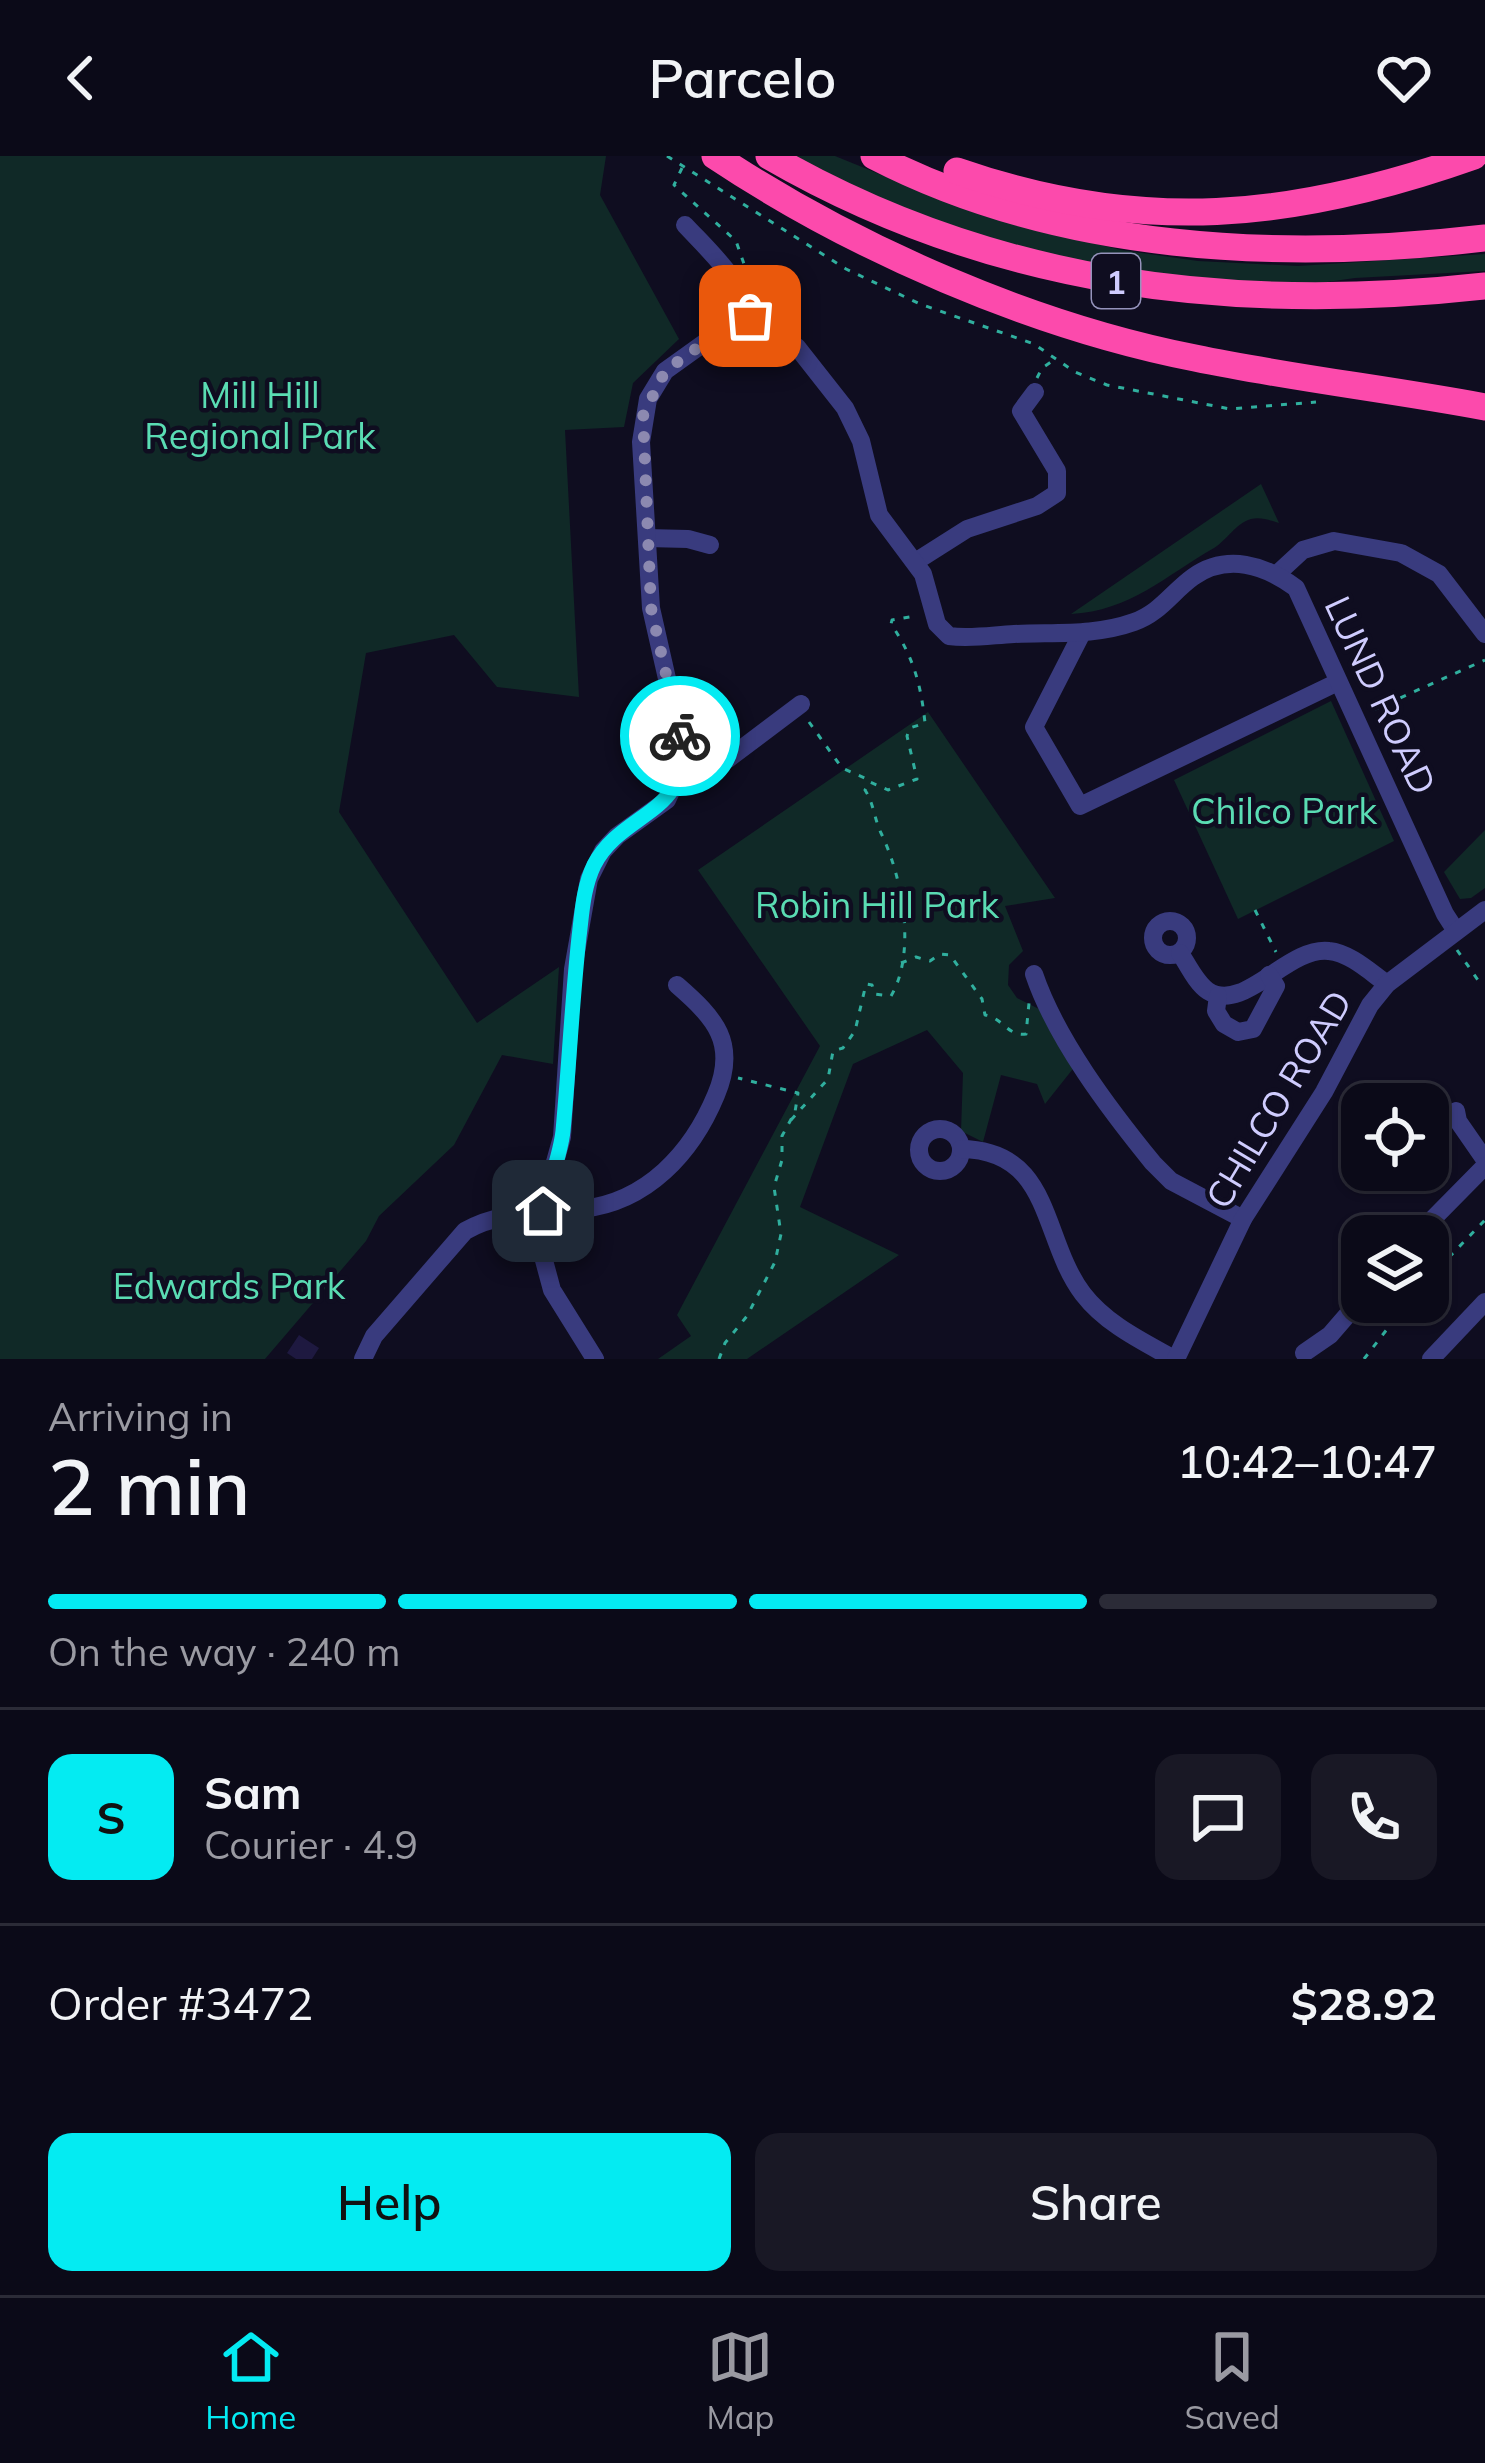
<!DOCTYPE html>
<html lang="en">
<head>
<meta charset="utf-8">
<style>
  body { margin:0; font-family:Mulish,sans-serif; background:#191825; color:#f1f3f6; height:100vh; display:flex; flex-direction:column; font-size:45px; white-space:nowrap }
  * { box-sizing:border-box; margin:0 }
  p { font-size:39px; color:#9a9aa2 }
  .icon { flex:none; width:66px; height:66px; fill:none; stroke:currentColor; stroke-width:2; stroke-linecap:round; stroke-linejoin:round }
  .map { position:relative; height:1203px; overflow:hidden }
  .sheet { display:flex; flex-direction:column; background:#0b0a18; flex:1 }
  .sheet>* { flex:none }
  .tools { position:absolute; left:1341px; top:927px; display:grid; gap:24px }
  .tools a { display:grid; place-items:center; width:108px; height:108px; border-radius:24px; background:#0b0a18; box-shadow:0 3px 9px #0004,0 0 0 3px #2b2b37; font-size:60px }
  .pin { position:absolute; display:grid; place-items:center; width:102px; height:102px; color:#fff; margin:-51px; border-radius:24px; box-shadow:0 6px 18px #0006 }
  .courier { position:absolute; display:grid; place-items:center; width:120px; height:120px; margin:-60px; border:9px solid #04ebf2; border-radius:50%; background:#fff; color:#222; box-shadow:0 3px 15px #0007 }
  .summary em { font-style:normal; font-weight:600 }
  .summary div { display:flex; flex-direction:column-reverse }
  .summary { display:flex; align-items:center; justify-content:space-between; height:204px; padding:0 48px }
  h1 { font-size:78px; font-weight:600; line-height:90px }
  .bar { display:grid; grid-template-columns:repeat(4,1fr); gap:18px 12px; align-content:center; height:144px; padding:0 48px }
  .bar i { height:15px; border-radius:9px; background:#2b2b37 }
  .bar .selected { background:#04ebf2 }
  .bar p { grid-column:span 4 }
  .line { display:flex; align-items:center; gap:30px; padding:0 48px; border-top:3px solid #2b2b37 }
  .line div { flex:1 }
  .round { display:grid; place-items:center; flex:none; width:126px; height:126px; border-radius:24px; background:#191825 }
  .button { display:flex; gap:24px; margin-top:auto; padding:24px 48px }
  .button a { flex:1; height:138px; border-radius:24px; background:#04ebf2; color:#111; font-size:48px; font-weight:600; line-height:138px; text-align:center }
  .button a+a { background:#191825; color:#f1f3f6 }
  header { display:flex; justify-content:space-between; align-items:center; height:156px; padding:0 48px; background:#0b0a18; font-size:54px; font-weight:600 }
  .menu { display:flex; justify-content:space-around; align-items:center; height:168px; border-top:3px solid #2b2b37; background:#0b0a18; font-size:33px; color:#9a9aa2 }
  .menu a { display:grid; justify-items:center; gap:6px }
  .menu .selected { color:#04ebf2 }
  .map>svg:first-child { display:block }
  .green { fill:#102927 }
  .building { fill:#1e1940 }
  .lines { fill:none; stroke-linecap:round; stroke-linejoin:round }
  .path { stroke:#30af9e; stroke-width:3; stroke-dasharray:6 9; stroke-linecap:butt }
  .minor { stroke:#393b7e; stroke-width:18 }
  .highway { stroke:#fc4aac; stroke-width:27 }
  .done { stroke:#8c89b0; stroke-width:12; stroke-dasharray:0 21.6 }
  .route { stroke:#04ebf2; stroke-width:15 }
  .labels { text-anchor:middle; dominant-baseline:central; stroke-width:9; stroke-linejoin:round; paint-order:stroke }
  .shield { fill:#0f0d20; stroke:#9593bb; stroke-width:3 }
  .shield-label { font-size:33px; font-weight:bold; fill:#cfccfe }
  .park-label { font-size:36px; fill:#5adcb3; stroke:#0f0d20 }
  .street-label { font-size:36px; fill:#cfccfe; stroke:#0f0d20 }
</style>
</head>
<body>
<header><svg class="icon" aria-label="back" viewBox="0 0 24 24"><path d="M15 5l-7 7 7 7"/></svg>Parcelo<svg class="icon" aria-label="heart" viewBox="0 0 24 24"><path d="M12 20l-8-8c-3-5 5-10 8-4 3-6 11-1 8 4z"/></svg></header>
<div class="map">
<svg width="1485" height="1203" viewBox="0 0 1485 1203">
  <rect width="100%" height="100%" fill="#0f0d20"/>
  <g class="green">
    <polygon points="0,0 606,0 600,39 679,183 633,227 624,271 565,274 579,541 497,531 454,479 366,497 339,656 477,867 559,811 553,908 502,899 454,989 379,1060 366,1085 265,1203 0,1203"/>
    <polygon points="791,0 835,0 980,59 1121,94 1198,105 1298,110 1485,98 1485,115 1355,122 1292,131 1101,112 962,75 883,44"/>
    <path d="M1261,328L1279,367C1269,364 1261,361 1251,363C1235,368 1227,384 1214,392C1165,420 1130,455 1071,458Z"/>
    <polygon points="1331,545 1394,685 1238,763 1174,624"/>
    <polygon points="928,556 1055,742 1005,750 1023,795 1009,809 1008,829 1017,842 1041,854 1076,909 1045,948 1037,928 1001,919 983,986 961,975 963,917 927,874 853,908 800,1051 899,1099 747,1203 658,1203 691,1180 677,1159 820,890 698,714"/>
    <polygon points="1485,674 1485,732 1471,742 1460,743 1444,716"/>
  </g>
  <polygon class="building" points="299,1179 319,1192 312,1203 296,1203 287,1197"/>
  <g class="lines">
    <g class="path">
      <polyline points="667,0 846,113 920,148 1034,188 1075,216 1107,229 1230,253 1316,246"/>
      <polyline points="682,12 674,29 736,85 744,108"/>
      <polyline points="1037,222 1042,212 1054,204"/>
      <polyline points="1373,554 1485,504"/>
      <polyline points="809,566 842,612 869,624"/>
      <polyline points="1255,754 1276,796"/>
      <polyline points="1457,794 1480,827"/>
      <path d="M901,807L916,801L930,805L940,798L950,799L982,843L985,859C1002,861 1008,881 1026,878L1029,847"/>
      <path d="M791,964L828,923L833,895L843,892L855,875L866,828L872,829L875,838L891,840C917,796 902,720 881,677C874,662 874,648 865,634L870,626L888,634L917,623L907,580L910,572L925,567C921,528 913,500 891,468L892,464L916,460"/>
      <polyline points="1428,1123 1485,1064"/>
      <polyline points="719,1203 725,1187 747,1160 775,1106 781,1078 774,1031 782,1004 782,980 795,956 798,937 738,922"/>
      <polyline points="1364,1203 1408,1146"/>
    </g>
    <g class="minor">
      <path d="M685,69C711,97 748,129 751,170"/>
      <polyline points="647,382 688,383 710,389"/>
      <polyline points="915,406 967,373 1037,350 1057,337 1057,315 1021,255 1035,236"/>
      <polyline points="1277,418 1303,394 1334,385 1401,397 1439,418 1485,478"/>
      <polyline points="1082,477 1034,571 1080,650 1338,526"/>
      <polyline points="682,612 715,609 728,603 801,548"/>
      <circle cx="1170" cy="782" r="17"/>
      <path d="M1180,797C1188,809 1196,827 1208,835C1244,858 1288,790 1329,795C1350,797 1370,816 1387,828"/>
      <path d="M1034,818C1056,883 1109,953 1153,1007L1171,1025L1243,1063"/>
      <polyline points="1218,840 1216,855 1224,868 1238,876 1253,873 1276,830 1269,819"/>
      <polyline points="1456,955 1458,965 1485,1004"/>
      <circle cx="940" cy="994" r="21"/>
      <path d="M961,993C1053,994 1041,1083 1083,1138C1106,1168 1142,1185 1174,1203"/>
      <polyline points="1416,1080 1485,1010"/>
      <polyline points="1304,1197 1330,1179 1362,1142"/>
      <path d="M363,1203L374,1180L465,1075C503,1054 540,1058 582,1053C647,1046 692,997 716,939C738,887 715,862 677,829"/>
      <path d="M595,1203L552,1134L542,1097V1070L548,1031L562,981L573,813L589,723L603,695L617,680L667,644L682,612L680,580L651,452L641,286L648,243L665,215L718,177L734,171L765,173L797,191L845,252L861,285L879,359L923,418L937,468L949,480C971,483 993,479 1014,478C1055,476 1095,480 1134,466C1160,457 1172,436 1193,421C1227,397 1265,409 1296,432L1445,758L1456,775"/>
      <polyline points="1176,1203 1243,1063 1324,936 1370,849 1387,828 1485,754"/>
      <polyline points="1431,1203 1485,1146"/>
    </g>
    <g class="highway">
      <path d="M715,0C853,92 1032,170 1195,202C1291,222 1389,233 1485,251"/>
      <path d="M769,0C992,129 1232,158 1485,130"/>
      <path d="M874,0C1060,96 1282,106 1485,82"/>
      <path d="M957,15C1141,79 1293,64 1474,0"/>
    </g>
  </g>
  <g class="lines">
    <polyline class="done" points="680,580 651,452 643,260 665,215 718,177 751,170 750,160"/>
    <path class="route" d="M543,1055C548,1028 560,1002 563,975C569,910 572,846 579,781C582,757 583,732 594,709C622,654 695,658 680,580"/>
  </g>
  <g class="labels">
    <rect class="shield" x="1092" y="98" width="48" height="54" rx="9"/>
    <g class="shield-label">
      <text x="1116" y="125">1</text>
    </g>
    <g class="park-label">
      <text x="260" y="238">Mill Hill<tspan x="260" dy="41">Regional Park</tspan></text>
      <text x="1284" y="654">Chilco Park</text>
      <text x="877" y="748">Robin Hill Park</text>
      <text x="229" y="1129">Edwards Park</text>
    </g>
    <g class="street-label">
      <text transform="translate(1381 539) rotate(65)">LUND ROAD</text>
      <text transform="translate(1278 943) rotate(-59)">CHILCO ROAD</text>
    </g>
  </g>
</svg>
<div class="tools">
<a><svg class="icon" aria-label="locate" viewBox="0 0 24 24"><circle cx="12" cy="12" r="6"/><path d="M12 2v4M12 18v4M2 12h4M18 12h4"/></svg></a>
<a><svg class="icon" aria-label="layers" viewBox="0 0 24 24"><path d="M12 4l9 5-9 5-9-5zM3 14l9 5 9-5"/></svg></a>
</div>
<div class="pin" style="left:750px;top:160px;background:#ea580c"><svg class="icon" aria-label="bag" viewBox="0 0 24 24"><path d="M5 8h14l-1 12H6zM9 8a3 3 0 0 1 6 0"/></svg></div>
<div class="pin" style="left:543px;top:1055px;background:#1f2937"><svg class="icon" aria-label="home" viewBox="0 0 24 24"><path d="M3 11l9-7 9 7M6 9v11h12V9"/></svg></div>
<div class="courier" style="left:680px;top:580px"><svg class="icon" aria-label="bike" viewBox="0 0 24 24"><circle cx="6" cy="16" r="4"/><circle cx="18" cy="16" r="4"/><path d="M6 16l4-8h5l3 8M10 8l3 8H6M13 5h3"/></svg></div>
</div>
<section class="sheet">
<div class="summary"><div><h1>2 min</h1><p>Arriving in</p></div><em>10:42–10:47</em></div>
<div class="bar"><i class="selected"></i><i class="selected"></i><i class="selected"></i><i></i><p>On the way · 240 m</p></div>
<div class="line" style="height:216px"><b class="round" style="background:#04ebf2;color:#111">S</b><div><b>Sam</b><p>Courier · 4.9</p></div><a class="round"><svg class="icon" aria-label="chat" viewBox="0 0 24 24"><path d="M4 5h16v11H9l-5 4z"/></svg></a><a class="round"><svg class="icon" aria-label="phone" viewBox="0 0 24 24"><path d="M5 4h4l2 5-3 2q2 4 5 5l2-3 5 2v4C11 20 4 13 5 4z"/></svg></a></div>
<div class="line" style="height:156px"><div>Order #3472</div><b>$28.92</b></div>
<div class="button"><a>Help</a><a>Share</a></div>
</section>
<nav class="menu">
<a class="selected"><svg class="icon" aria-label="home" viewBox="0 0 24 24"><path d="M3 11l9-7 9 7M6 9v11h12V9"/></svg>Home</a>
<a><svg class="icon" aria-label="map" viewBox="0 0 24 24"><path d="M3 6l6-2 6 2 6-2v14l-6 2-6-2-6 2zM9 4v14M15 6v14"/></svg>Map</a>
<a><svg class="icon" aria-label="saved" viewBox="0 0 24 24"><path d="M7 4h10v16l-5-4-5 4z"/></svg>Saved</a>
</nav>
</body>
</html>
